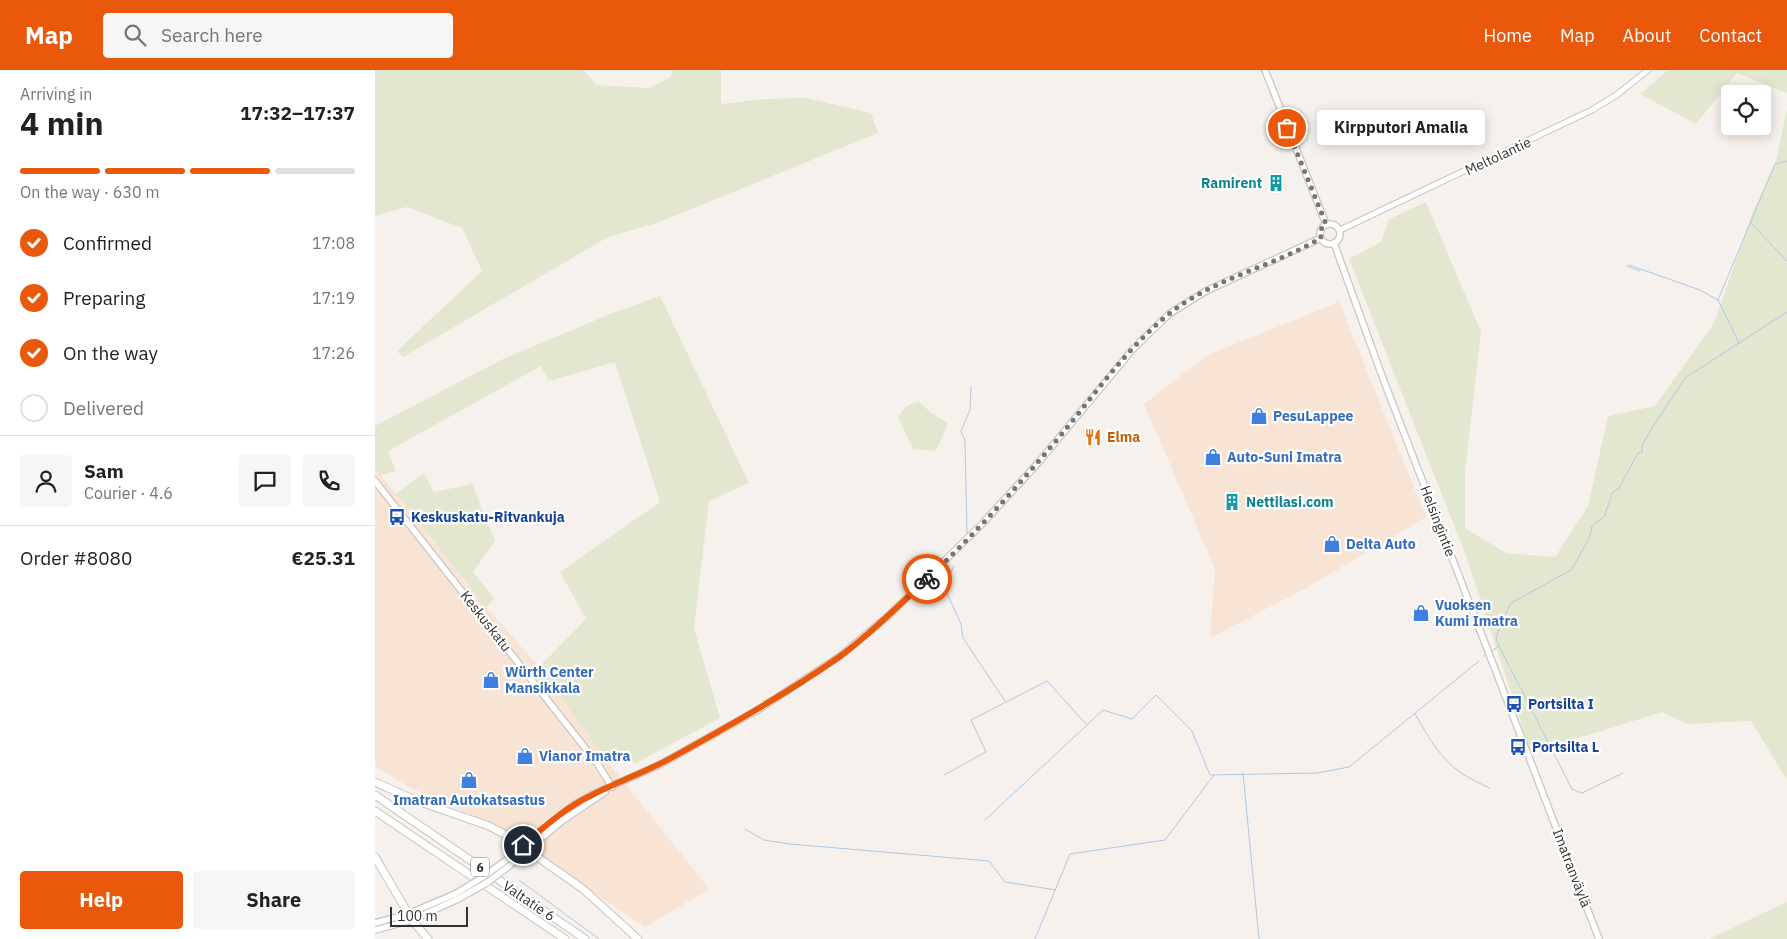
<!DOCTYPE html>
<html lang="en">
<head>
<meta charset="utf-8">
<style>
  body { margin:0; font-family:"IBM Plex Sans",sans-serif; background:#f6f6f6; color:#202124; height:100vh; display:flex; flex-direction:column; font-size:19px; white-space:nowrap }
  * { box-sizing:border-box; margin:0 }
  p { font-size:16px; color:#757577 }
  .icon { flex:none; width:28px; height:28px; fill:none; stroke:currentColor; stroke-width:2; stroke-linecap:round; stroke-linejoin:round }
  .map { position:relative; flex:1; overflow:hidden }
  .details { display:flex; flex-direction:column; background:#fff; width:375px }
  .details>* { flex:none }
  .tools { position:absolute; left:1346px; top:15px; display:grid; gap:10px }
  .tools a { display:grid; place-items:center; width:50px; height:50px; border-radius:5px; background:#fff; box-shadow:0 2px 12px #0003; font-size:25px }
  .scale { position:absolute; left:15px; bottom:12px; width:78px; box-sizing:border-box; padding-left:5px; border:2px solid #333130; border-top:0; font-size:14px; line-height:18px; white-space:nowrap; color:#333130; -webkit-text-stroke:4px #fff; paint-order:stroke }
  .pin { position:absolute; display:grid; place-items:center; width:42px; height:42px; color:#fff; margin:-21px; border:2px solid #fff; border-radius:50%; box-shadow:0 1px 5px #0007 }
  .courier { position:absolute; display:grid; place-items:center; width:50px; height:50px; margin:-25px; border:4px solid #ea580c; border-radius:50%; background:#fff; color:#222; box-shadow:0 1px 6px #0007 }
  .bubble { position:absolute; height:35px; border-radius:5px; background:#fff; box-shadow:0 2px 12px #0003; font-size:16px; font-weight:700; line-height:35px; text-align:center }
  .summary em { font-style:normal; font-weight:700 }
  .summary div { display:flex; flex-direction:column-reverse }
  .summary { display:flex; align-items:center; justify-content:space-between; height:85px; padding:0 20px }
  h1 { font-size:32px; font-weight:700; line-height:38px }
  .bar { display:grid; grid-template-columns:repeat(4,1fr); gap:8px 5px; align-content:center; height:60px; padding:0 20px }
  .bar i { height:6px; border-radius:4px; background:#e0e0e0 }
  .bar .active { background:#ea580c }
  .bar p { grid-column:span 4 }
  .line { display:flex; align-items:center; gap:12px; padding:0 20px; border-top:1px solid #e0e0e0 }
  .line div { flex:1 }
  .round { display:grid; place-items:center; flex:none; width:52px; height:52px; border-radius:5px; background:#f6f6f6 }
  ol { padding:0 20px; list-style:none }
  li { display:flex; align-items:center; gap:15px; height:55px }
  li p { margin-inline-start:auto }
  li .icon { padding:5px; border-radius:50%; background:#ea580c; color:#fff; stroke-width:4 }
  li:last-child { color:#757577 }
  li i { width:28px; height:28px; border:2px solid #e0e0e0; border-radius:50% }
  .cta { display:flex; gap:10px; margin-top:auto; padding:10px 20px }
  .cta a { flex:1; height:58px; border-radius:5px; background:#ea580c; color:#fff; font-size:20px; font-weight:700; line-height:58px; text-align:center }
  .cta a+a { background:#f6f6f6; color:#202124 }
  header { display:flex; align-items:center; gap:30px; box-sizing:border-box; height:70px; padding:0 25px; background:#ea580c; color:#fff }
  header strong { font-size:24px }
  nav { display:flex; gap:28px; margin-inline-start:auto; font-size:18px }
  .search { width:350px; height:45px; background:#f6f6f6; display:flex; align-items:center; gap:12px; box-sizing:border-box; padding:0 18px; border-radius:5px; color:#757577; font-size:19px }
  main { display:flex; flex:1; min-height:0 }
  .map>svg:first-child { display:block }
  .industrial { fill:#f7e4d4 }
  .green { fill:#e4e7d0 }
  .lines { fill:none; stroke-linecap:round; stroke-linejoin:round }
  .stream { stroke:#afcae5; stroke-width:1 }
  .tertiary-casing { stroke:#cac5c1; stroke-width:7 }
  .secondary-casing { stroke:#cac5c1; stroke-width:8 }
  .trunk-casing { stroke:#cac5c1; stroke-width:9 }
  .tertiary { stroke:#fff; stroke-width:5 }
  .secondary { stroke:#fff; stroke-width:5.5 }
  .trunk { stroke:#fff; stroke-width:7 }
  .secondary-bridge-casing { stroke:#cac5c1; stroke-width:8; stroke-linecap:butt }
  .secondary-bridge { stroke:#fff; stroke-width:5.5 }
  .done { stroke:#777472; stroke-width:5; stroke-dasharray:0 9 }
  .route { stroke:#ea580c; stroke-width:6 }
  .labels { text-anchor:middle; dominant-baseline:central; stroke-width:4.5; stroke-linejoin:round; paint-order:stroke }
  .shield { fill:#fff; stroke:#706f6e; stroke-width:1 }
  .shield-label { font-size:12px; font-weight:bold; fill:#333130 }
  .street-label { font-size:14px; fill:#333130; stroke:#fff }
  .culture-label { font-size:14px; font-weight:bold; fill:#0d838f; stroke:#fff; text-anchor:end }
  .shop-label { font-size:14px; font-weight:bold; fill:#366cbe; stroke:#fff; text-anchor:start }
  .food-label { font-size:14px; font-weight:bold; fill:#c56008; stroke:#fff; text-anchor:start }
  .transit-label { font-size:14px; font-weight:bold; fill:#164399; stroke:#fff; text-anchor:start }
</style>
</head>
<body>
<header>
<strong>Map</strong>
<div class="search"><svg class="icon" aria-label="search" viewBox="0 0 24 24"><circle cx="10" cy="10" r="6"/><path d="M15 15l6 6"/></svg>Search here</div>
<nav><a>Home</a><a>Map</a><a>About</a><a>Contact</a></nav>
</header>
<main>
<section class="details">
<div class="summary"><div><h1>4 min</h1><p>Arriving in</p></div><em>17:32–17:37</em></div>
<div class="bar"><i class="active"></i><i class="active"></i><i class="active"></i><i></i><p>On the way · 630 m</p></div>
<ol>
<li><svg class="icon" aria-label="check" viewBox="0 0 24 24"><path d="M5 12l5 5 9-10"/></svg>Confirmed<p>17:08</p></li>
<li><svg class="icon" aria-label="check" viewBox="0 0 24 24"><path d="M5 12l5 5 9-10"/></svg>Preparing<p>17:19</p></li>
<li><svg class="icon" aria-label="check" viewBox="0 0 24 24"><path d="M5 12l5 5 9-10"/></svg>On the way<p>17:26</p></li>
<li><i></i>Delivered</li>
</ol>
<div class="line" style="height:90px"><a class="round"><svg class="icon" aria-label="person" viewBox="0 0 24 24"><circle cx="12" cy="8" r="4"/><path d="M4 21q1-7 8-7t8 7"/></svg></a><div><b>Sam</b><p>Courier · 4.6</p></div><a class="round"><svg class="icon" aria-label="chat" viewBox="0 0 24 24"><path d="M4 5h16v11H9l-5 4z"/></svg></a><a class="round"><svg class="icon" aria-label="phone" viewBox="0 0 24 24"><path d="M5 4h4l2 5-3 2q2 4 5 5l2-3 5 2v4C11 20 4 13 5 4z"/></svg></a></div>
<div class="line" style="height:65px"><div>Order #8080</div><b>€25.31</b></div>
<div class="cta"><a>Help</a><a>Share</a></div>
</section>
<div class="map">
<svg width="1412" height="869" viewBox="0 0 1412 869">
  <rect width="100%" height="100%" fill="#f6f1ed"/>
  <g class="industrial">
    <polygon points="964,232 1051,447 933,517 835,568 840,499 769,334 833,285"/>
    <polygon points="0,398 91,514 164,597 231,690 334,819 270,857 108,750 34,717 0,696"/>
  </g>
  <g class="green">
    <polygon points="0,0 209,0 221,15 274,18 296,7 297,0 346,0 346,34 390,29 431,28 496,43 503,63 282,153 233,167 28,287 22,281 107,201 87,158 32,137 0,146"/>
    <polygon points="1293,0 1412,0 1412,23 1362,3 1321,54 1265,24"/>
    <polygon points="1412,38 1412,710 1376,651 1312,654 1287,642 1156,683 1090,483 974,189 1006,172 1014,149 1051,132 1106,262 1090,402 1090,458 1131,483 1180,487 1213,436 1233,346 1280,336 1339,253 1378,141 1401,92"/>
    <polygon points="285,226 374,413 334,431 319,558 345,648 261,693 231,690 164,597 211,549 185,502 285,432 240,292 174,311 166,296 13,381 21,401 5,405 0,398 0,356 128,289 235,244"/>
    <path d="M545,332L555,342L573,353L561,381L538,379L523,348C528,338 533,333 545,332Z"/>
    <polygon points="49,403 59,422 97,414 120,471 98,502 119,528 111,538 21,424"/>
    <polygon points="1412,832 1412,869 1334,869"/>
  </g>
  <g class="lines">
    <g class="stream">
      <polyline points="1376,153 1412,191"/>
      <polyline points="1254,195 1325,220 1343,230 1364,273"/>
      <polyline points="1252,196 1265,201"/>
      <polyline points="1343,230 1400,94 1412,91"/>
      <polyline points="592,463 590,371 586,361 595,340 596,316"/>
      <polyline points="579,496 573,508 572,523 586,554 588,568 630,631"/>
      <polyline points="1118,580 1123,577"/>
      <polyline points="1108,587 1110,585"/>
      <path d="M1040,644C1063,683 1072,700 1115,718"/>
      <polyline points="868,703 884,869"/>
      <path d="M1248,703L1207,723L1197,719L1124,576L1121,568L1125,555L1136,533L1196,500L1214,469L1217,456L1230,446C1231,437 1236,432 1237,423L1244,418L1263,383H1267V376L1278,356L1310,308L1412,242"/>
      <polyline points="569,705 611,682 596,650 672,611 711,654"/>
      <polyline points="610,750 728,640 757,649 781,625 817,661 835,705 942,703 974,697 1104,591"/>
      <polyline points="370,759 389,770 415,774 614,791 630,812 681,820"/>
      <polyline points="144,810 224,869"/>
      <polyline points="660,869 695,784 790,770 839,705"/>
    </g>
    <g class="tertiary-casing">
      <polyline id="tertiary" points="965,160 1217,40 1243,24 1273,0"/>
    </g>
    <g class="secondary-casing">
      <g id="secondary">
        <polyline points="890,0 951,154"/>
        <circle cx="955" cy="164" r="10"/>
        <polyline points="959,173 1007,306 1224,869"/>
        <polyline points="0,411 222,693 237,717"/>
        <polyline points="130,791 197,736 216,725 284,695 386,638 465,586 513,546 607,454 663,393 758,279 794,244 831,221 946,168"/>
        <polyline points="134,796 187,751 230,722"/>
        <polyline points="0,853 33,844 80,824"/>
        <polyline points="0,860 37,850 83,829"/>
      </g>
    </g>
    <g class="trunk-casing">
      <g id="trunk">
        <polyline points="0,712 40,730 114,756 131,765 208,819 263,869"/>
        <polyline points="0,725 210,869"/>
        <polyline points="0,741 190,869"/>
        <polyline points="0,787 37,850 53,869"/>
      </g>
    </g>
    <use href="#tertiary" class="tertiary"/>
    <use href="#secondary" class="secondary"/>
    <use href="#trunk" class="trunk"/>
    <g class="secondary-bridge-casing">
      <g id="secondary-bridge">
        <polyline points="80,824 108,807 130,791"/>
        <polyline points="83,829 113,812 134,796"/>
      </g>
    </g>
    <use href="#secondary-bridge" class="secondary-bridge"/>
  </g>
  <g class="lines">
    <path class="done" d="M552,509C600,464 644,415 686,365C720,324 752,278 794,244C839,208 897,197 946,168L945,160L951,154L912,58"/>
    <path class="route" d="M148,775C169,757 190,738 215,726C242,712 271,702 298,687C354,656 411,624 464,587C496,564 524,535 552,509"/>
  </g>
  <defs>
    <g id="building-bare" transform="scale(1.35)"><path d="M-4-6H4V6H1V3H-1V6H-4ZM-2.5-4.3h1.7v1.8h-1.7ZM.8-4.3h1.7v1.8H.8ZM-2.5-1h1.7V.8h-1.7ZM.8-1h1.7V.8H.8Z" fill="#0f9aa8" stroke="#fff" stroke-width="2.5" paint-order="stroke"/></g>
    <g id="shop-bare" transform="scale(1.35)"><path d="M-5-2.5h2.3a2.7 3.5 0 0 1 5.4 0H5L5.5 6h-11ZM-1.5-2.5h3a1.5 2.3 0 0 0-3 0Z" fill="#3f7fe0" stroke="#fff" stroke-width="2.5" paint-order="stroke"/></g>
    <g id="restaurant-bare" transform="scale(1.35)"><path d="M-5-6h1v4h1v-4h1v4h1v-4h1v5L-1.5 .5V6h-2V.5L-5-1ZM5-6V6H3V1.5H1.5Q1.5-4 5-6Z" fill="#e8710a" stroke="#fff" stroke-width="2.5" paint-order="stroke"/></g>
    <g id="bus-bare" transform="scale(1.35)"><path d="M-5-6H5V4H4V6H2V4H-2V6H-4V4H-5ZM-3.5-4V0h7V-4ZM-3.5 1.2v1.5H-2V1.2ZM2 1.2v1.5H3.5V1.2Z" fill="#1a4fb4" stroke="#fff" stroke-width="2.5" paint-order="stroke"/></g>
  </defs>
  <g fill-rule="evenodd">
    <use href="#building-bare" x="901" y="113"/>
    <use href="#shop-bare" x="884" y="346"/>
    <use href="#restaurant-bare" x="718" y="367"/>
    <use href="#shop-bare" x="838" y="387"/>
    <use href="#building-bare" x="857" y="432"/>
    <use href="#bus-bare" x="22" y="447"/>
    <use href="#shop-bare" x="957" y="474"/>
    <use href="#shop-bare" x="1046" y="543"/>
    <use href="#shop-bare" x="116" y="610"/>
    <use href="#bus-bare" x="1139" y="634"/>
    <use href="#bus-bare" x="1143" y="677"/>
    <use href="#shop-bare" x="150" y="686"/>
    <use href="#shop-bare" x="94" y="710"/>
  </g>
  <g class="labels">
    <rect class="shield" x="96" y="787.5" width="18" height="19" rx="4"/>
    <g class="shield-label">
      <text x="105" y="797">6</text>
    </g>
    <g class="street-label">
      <text transform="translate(1123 86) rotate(-25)">Meltolantie</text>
      <text transform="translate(1063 451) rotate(69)">Helsingintie</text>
      <text transform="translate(111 551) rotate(52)">Keskuskatu</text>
      <text transform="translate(1197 798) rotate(69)">Imatranväylä</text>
      <text transform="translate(154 831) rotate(34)">Valtatie 6</text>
    </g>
    <g class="culture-label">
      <text x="887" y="113">Ramirent</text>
      <text x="871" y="432" text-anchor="start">Nettilasi.com</text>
    </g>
    <g class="shop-label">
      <text x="898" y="346">PesuLappee</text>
      <text x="852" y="387">Auto-Suni Imatra</text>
      <text x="971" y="474">Delta Auto</text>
      <text x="1060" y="535">Vuoksen<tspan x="1060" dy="16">Kumi Imatra</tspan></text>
      <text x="130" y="602">Würth Center<tspan x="130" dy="16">Mansikkala</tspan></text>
      <text x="164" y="686">Vianor Imatra</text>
      <text x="94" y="730" text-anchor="middle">Imatran Autokatsastus</text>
    </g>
    <g class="food-label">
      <text x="732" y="367">Elma</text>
    </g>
    <g class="transit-label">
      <text x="36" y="447">Keskuskatu-Ritvankuja</text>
      <text x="1153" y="634">Portsilta I</text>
      <text x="1157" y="677">Portsilta L</text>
    </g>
  </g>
</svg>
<div class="tools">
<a><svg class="icon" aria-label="locate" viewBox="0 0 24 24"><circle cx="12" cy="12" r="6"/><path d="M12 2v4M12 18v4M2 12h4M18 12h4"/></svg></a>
</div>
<div class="scale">100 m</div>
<div class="pin" style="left:912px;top:58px;background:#ea580c"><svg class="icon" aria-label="bag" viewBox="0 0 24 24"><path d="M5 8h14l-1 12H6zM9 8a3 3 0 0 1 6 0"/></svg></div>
<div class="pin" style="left:148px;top:775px;background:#1f2937"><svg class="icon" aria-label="home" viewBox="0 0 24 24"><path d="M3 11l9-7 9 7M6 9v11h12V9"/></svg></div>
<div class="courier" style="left:552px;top:509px"><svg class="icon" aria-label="bike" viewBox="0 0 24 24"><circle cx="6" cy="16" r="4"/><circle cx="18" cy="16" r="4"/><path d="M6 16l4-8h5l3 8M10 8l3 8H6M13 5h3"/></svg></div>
<div class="bubble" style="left:942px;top:40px;width:168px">Kirpputori Amalia</div>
</div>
</main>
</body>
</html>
